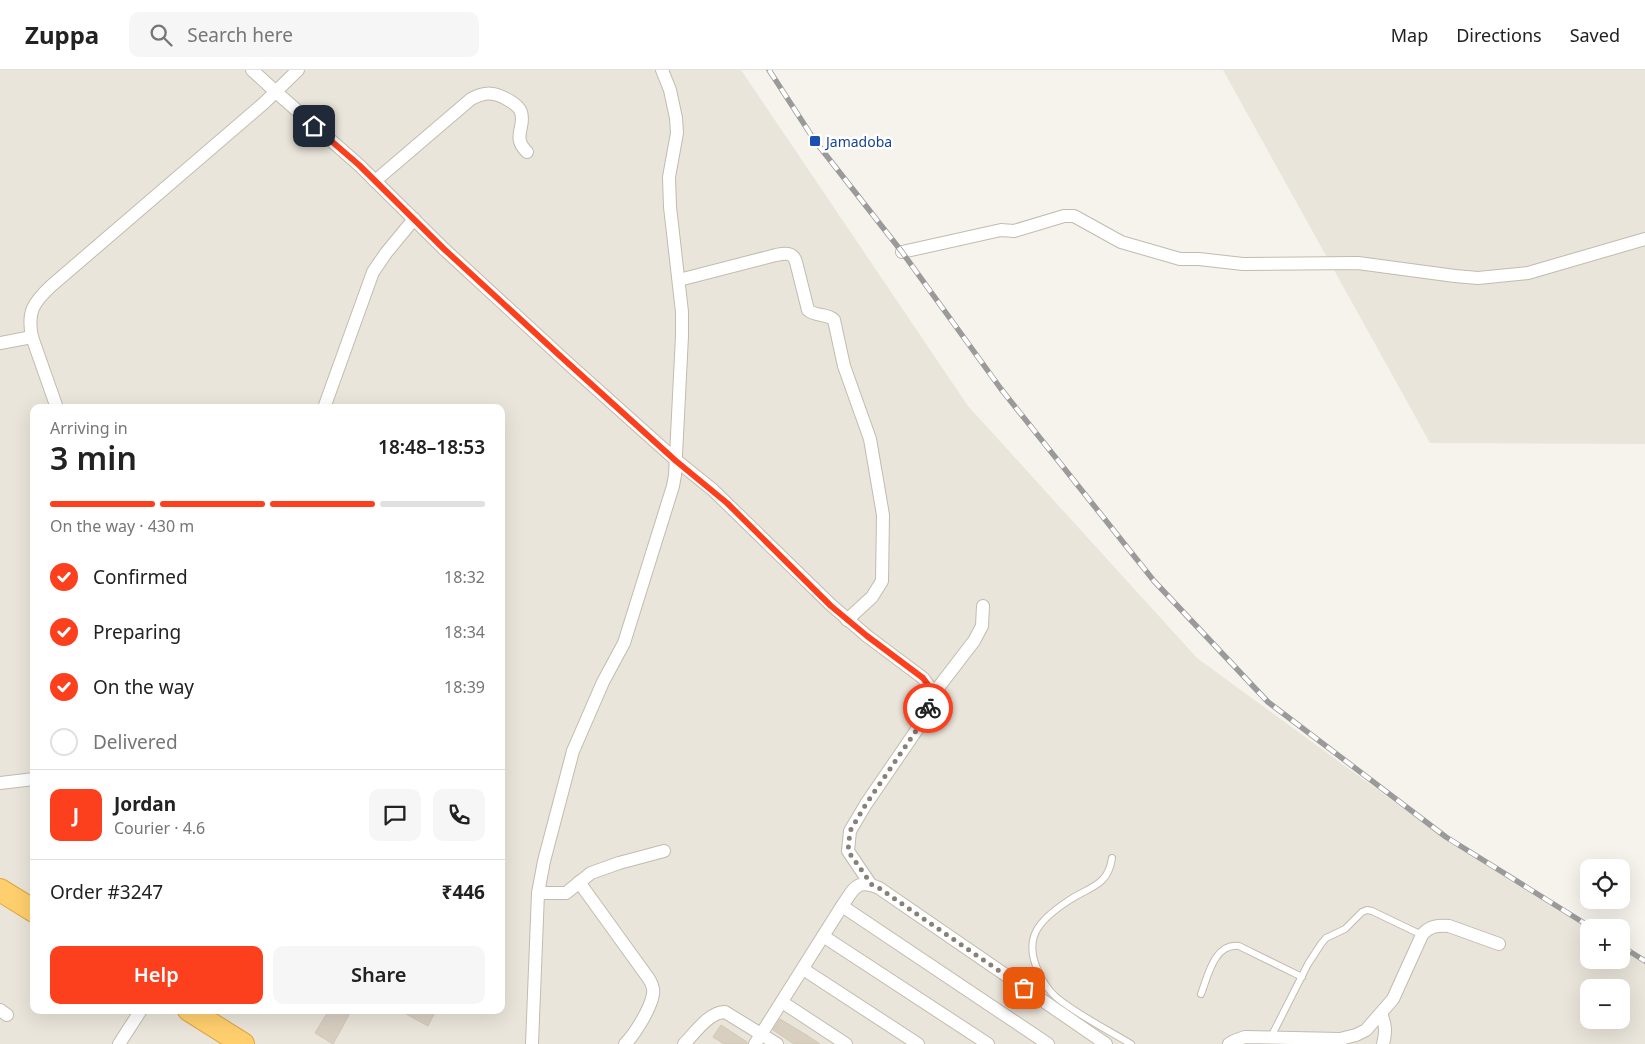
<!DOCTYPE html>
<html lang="en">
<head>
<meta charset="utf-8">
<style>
  body { margin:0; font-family:"Noto Sans",sans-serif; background:#f6f6f6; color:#222; height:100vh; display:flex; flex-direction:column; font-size:19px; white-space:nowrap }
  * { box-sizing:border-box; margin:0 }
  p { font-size:16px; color:#767676 }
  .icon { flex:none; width:28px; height:28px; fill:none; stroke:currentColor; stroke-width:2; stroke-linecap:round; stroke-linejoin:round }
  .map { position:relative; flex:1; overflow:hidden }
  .sheet { position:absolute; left:30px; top:334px; width:475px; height:610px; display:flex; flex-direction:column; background:#fff; border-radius:10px; box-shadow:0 5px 20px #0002 }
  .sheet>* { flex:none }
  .fabs { position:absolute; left:1580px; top:789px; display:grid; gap:10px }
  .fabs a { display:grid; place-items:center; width:50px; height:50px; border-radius:10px; background:#fff; box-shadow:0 5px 20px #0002; font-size:25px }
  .pin { position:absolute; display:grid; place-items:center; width:42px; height:42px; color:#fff; margin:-21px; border-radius:10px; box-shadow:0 2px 8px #0006 }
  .courier { position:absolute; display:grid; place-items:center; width:50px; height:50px; margin:-25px; border:4px solid #fc3f1d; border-radius:50%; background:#fff; color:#222; box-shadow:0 1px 6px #0007 }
  .head em { font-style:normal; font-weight:600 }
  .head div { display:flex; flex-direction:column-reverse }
  .head { display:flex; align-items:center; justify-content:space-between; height:85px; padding:0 20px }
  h1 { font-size:32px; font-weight:600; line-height:38px }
  .bar { display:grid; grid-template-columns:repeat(4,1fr); gap:8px 5px; align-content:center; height:60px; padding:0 20px }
  .bar i { height:6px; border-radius:4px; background:#e0e0e0 }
  .bar .selected { background:#fc3f1d }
  .bar p { grid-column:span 4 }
  .line { display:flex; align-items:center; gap:12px; padding:0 20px; border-top:1px solid #e0e0e0 }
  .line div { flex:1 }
  .round { display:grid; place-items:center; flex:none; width:52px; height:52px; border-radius:10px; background:#f6f6f6 }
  ol { padding:0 20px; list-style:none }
  li { display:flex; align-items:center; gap:15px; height:55px }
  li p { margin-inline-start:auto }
  li .icon { padding:5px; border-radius:50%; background:#fc3f1d; color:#fff; stroke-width:4 }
  li:last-child { color:#767676 }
  li i { width:28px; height:28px; border:2px solid #e0e0e0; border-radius:50% }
  .primary-button { display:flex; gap:10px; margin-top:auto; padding:10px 20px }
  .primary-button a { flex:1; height:58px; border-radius:10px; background:#fc3f1d; color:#fff; font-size:20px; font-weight:600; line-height:58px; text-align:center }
  .primary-button a+a { background:#f6f6f6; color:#222 }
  header { display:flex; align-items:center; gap:30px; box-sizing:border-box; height:70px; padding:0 25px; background:#fff; border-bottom:1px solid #e0e0e0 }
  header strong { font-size:24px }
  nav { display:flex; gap:28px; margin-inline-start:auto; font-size:18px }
  .search { width:350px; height:45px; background:#f6f6f6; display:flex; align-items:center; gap:12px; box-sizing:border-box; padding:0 18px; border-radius:10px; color:#767676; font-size:19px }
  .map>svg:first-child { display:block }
  .residential { fill:#eae5da; fill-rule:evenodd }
  .building { fill:#d8cfc1; stroke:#d3c7b4 }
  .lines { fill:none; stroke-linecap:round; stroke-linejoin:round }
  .lane-casing { stroke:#c2bbae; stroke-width:8 }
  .street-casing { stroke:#c2bbae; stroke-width:14 }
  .highway-casing { stroke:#e0a43c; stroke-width:24 }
  .lane { stroke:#fff; stroke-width:6 }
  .street { stroke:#fff; stroke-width:12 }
  .highway { stroke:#ffcf6e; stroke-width:22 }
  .rail-casing { stroke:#9a9a9a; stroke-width:5.5 }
  .rail { stroke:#fff; stroke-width:4; stroke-dasharray:11; stroke-linecap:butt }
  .done { stroke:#878178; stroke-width:5; stroke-dasharray:0 9 }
  .route { stroke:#fc3f1d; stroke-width:6 }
  .transit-dot { fill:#1a4fb4; stroke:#fff; stroke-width:2 }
  .labels { text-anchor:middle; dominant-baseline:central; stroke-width:5; stroke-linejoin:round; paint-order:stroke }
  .transit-label { font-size:14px; fill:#164399; stroke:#fff; text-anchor:start }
</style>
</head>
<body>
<header>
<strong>Zuppa</strong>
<div class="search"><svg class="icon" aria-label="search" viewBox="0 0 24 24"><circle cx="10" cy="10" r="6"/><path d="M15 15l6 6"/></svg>Search here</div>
<nav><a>Map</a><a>Directions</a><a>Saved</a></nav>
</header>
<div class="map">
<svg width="1645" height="974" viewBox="0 0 1645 974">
  <rect width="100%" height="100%" fill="#f6f3ec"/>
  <g class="residential">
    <path d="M0,0H741L968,336L1197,588L1452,774L1589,857V890H1621V877L1645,891V974H0ZM34,338H501V940H34ZM1589,918H1621V950H1589Z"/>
    <polygon points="1223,0 1645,0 1645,374 1430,373"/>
  </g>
  <g class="building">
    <polygon points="329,940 340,940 349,945 333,974 315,963"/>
    <polygon points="399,940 436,940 428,956"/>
    <polygon points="780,949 808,966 820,974 794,974 773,960"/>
    <polygon points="721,955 747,972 747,974 724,974 713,967"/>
  </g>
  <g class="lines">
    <g class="lane-casing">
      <g id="lane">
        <path d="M1112,788C1108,817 1088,817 1068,831C1039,850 1022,868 1039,903C1043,912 1048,920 1056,927C1076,944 1108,960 1131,974"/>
        <path d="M1201,924C1208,906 1214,873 1239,876L1302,907"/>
        <polyline points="1271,967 1308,894 1321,874 1326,868 1345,859 1362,842 1367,840 1372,841 1422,865"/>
      </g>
    </g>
    <g class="street-casing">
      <g id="street">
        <polyline points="252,0 276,22 359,95 444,179 572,297 677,391 713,420 831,535 867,566 923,608 931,619 928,639 918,658 866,734 850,761 848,781 871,815"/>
        <path d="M375,111L471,29C486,21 495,22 510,31C515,34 519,37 521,42C526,58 511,66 527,82"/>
        <polyline points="902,182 1001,160 1014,161 1064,146 1074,146 1121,172 1180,189 1199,189 1243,194 1358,193 1455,206 1478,208 1528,203 1645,169"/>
        <path d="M679,210L776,185C786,183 793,182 796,192L808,240C816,247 827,243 834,250L844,296L870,369L883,445L882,511L872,527L847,550"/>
        <polyline points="0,273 32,267"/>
        <path d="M57,338L32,267C27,242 33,233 51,216L264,33L298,0"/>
        <polyline points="324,338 373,202 386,183 414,149"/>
        <polyline points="931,627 974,571 982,556 983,536"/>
        <polyline points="0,713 34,709"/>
        <path d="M579,812L649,909C652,914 654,919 653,924C651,938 635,964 625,974"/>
        <polyline points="538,823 566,823 591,803 619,793 664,781"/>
        <polyline points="842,836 1048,974"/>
        <polyline points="823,866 988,974"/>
        <polyline points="803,899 918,974"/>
        <polyline points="782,932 846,974"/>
        <polyline points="0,940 7,945"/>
        <path d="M1381,944C1386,955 1386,962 1383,974"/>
        <polyline points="119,974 141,940"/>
        <polyline points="532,974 538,823 544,791 573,681 603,612 624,573 673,416 675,405 682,266 682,242 670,137 669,107 677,63 676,48 670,20 662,0"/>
        <path d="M684,974C695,963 709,942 725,942L777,974"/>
        <path d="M755,974L842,836C854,819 856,808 879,818L1106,974"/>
        <path d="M1229,974L1234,971L1245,967L1340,969L1356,965L1366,960L1393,929L1422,865C1429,856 1438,855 1449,856L1499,874"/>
      </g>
    </g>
    <g class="highway-casing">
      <g id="highway">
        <polyline points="0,820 34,841"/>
        <polyline points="189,940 243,974"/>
      </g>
    </g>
    <use href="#lane" class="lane"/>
    <use href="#street" class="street"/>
    <use href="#highway" class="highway"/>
    <g class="rail-casing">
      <g id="rail">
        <polyline points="769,0 815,71 902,182 1001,319 1154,511 1268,632 1446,767 1592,858"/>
        <polyline points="1621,876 1645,891"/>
      </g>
    </g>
    <use href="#rail" class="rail"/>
  </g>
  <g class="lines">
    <polyline class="done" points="928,638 918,658 866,734 850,761 848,781 872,815 879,818 1024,918"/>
    <polyline class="route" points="314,56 359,95 444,179 558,284 676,391 727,433 831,536 867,566 923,608 931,619 928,638"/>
  </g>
  <rect class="transit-dot" x="809" y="65" width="12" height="12" rx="2.5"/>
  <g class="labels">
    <g class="transit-label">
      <text x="826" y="71">Jamadoba</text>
    </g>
  </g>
</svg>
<div class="fabs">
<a><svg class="icon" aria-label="locate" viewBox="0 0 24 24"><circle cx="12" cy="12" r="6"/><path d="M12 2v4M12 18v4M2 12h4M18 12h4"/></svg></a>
<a>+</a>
<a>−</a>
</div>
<div class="pin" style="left:1024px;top:918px;background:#ea580c"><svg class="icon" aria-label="bag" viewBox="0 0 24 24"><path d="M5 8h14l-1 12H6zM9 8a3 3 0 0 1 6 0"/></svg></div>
<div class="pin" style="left:314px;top:56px;background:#1f2937"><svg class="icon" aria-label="home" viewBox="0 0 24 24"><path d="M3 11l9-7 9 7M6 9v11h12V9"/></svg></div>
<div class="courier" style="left:928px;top:638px"><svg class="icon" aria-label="bike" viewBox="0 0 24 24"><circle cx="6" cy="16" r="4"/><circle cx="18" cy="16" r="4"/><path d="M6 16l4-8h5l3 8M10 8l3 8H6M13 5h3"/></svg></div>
<section class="sheet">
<div class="head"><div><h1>3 min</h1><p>Arriving in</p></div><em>18:48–18:53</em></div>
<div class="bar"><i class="selected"></i><i class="selected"></i><i class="selected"></i><i></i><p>On the way · 430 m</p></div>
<ol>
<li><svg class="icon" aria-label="check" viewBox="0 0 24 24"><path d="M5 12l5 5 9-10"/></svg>Confirmed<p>18:32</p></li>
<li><svg class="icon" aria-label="check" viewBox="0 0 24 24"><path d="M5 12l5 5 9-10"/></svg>Preparing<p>18:34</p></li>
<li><svg class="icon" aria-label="check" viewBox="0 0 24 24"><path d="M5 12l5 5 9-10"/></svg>On the way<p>18:39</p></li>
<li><i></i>Delivered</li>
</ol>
<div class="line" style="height:90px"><b class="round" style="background:#fc3f1d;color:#fff">J</b><div><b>Jordan</b><p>Courier · 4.6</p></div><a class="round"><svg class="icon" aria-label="chat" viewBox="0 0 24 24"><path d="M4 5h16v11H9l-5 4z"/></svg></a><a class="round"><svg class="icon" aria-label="phone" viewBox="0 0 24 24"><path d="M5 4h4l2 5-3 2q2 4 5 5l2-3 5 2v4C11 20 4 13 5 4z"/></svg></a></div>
<div class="line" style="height:65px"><div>Order #3247</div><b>₹446</b></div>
<div class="primary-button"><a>Help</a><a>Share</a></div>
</section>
</div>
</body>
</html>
